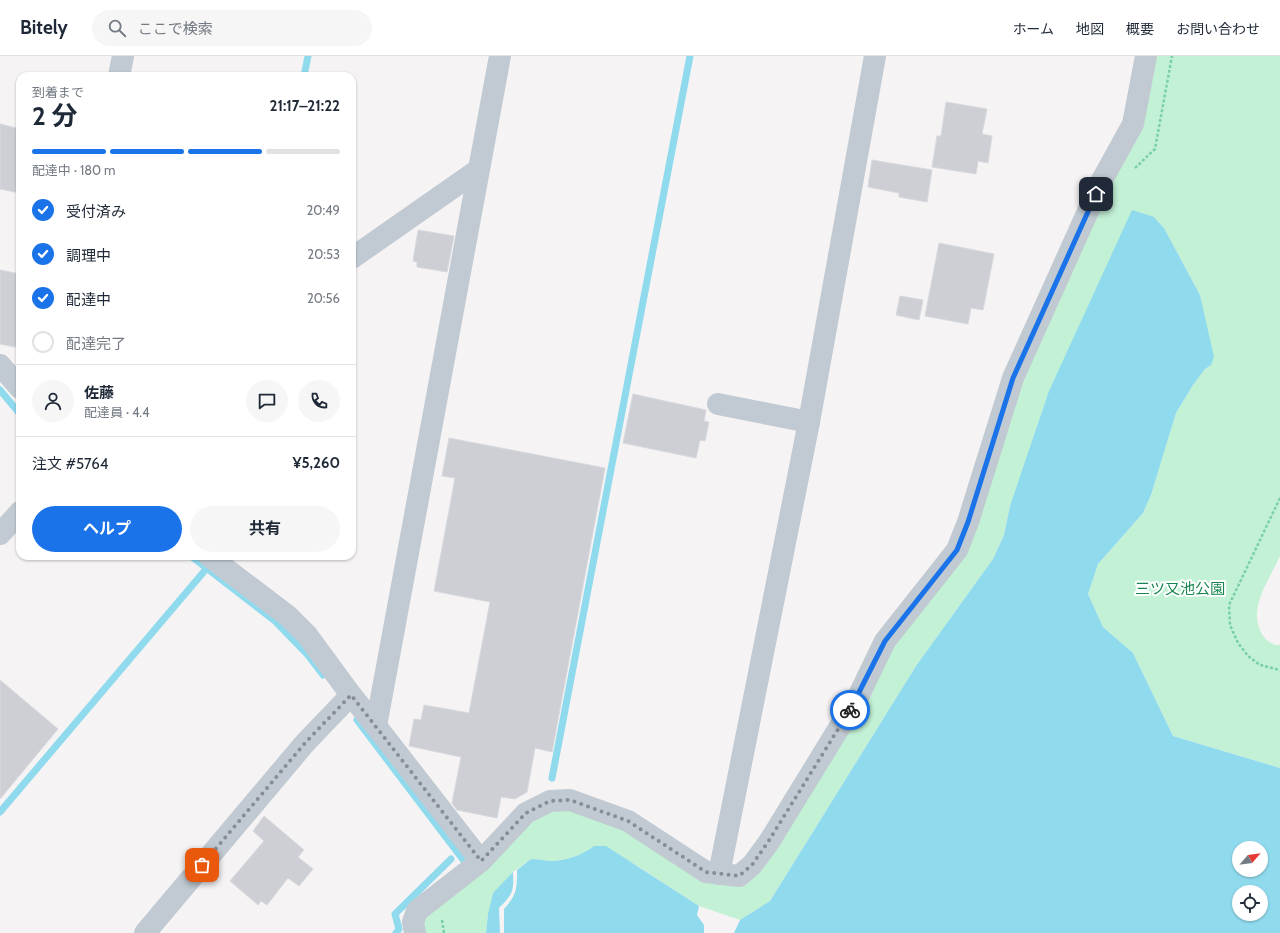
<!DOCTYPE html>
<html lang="ja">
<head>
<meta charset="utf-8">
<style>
  body { margin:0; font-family:Cabin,"Noto Sans JP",sans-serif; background:#f6f6f7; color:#1f2937; height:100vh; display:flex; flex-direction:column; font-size:15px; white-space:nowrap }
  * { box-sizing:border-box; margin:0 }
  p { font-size:13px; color:#747a83 }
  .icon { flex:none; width:22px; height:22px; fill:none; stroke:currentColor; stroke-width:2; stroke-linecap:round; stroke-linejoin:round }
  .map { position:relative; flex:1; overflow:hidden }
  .details { position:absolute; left:16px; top:16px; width:340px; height:488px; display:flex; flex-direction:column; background:#fff; border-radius:12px; box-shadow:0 1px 3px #0004 }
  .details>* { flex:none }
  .needle { width:26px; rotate:62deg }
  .fabs { position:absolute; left:1232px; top:785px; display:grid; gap:8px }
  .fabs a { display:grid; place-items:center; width:36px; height:36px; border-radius:50%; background:#fff; box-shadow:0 1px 3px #0004; font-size:20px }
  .pin { position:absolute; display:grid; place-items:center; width:34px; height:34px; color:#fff; margin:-17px; border-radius:8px; box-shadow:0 2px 6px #0006 }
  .courier { position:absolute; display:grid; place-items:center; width:40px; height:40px; margin:-20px; border:3px solid #1a73e8; border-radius:50%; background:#fff; color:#222; box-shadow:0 1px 5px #0007 }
  .headline em { font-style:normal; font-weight:700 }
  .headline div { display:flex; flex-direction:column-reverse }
  .headline { display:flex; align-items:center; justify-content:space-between; height:68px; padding:0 16px }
  h1 { font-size:26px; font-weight:700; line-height:30px }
  .bar { display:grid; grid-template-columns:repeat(4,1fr); gap:6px 4px; align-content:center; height:48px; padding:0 16px }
  .bar i { height:5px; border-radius:3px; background:#e0e1e3 }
  .bar .on { background:#1a73e8 }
  .bar p { grid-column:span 4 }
  .line { display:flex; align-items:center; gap:10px; padding:0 16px; border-top:1px solid #e0e1e3 }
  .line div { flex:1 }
  .round { display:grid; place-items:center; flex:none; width:42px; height:42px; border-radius:21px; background:#f6f6f7 }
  ol { padding:0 16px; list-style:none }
  li { display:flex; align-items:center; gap:12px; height:44px }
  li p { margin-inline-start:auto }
  li .icon { padding:4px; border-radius:50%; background:#1a73e8; color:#fff; stroke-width:4 }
  li:last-child { color:#747a83 }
  li i { width:22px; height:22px; border:2px solid #e0e1e3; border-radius:50% }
  .action { display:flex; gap:8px; margin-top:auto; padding:8px 16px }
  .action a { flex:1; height:46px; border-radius:24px; background:#1a73e8; color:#fff; font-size:16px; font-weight:700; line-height:46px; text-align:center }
  .action a+a { background:#f6f6f7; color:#1f2937 }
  header { display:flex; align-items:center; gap:24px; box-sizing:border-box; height:56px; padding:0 20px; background:#fff; border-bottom:1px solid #e0e1e3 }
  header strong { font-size:19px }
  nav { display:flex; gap:22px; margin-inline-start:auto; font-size:14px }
  .search { width:280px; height:36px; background:#f6f6f7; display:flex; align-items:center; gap:10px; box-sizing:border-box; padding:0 14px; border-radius:22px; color:#747a83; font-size:15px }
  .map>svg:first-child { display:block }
  .green { fill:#c3f1d5 }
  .water { fill:#90daee; fill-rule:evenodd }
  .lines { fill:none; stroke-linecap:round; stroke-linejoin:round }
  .stream { stroke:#90daee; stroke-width:7 }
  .building { fill:#cdcfd5; stroke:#d7d9de }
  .path { stroke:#7ad0a6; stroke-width:2.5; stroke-dasharray:3 2; stroke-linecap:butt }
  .minor { stroke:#c1cad2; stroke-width:22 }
  .done { stroke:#868d94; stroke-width:4; stroke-dasharray:0 7.2 }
  .route { stroke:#1a73e8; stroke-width:5 }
  .labels { text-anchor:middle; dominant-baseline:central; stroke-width:4; stroke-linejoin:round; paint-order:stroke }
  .park-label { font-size:15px; fill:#17864f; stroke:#fff }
</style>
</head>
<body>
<header>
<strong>Bitely</strong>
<div class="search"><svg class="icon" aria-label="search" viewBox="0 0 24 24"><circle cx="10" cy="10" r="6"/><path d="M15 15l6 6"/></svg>ここで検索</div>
<nav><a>ホーム</a><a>地図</a><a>概要</a><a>お問い合わせ</a></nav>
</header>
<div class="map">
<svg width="1280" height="877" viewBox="0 0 1280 877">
  <rect width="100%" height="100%" fill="#f5f3f3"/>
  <path class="green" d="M1153,0H1280V500C1269,525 1245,555 1264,581C1268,586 1274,590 1280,589V712L1173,680L1133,597L1103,571L1088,538L1098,508L1143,457L1151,439L1176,357L1193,329L1205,313L1211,309L1200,239L1164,172L1154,161L1010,450L1004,479L993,503L916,610L770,845L740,864L699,850L636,809L594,790C582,799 568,804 553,805C546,805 538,803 531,803L513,816L488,858L486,877H420L416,853L545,757L577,753L736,826L893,588L960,498L1018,323Z"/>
  <g class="water">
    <path d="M1132,154L1154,161L1164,172L1200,239L1214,301L1211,309L1205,313L1193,329L1176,357L1151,439L1143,457L1098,508L1088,538L1103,571L1133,597L1173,680L1280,712V877H734L740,864L770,845L916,610L993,503L1004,479L1010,450L1049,335ZM1239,792H1261V814H1239ZM1239,836H1261V858H1239Z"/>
    <path d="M594,790H606L699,850L697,859L704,869V877H504V853C517,839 517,832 517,814L531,803C538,803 546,805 553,805C568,804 582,799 594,790Z"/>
    <path d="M513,816C514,835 513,838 499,852L500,877H486L488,858L493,837Z"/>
  </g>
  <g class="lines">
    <g class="stream">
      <polyline points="304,20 308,0"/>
      <polyline points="0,334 20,358"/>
      <polyline points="191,500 275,565 307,598 323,619"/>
      <polyline points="357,664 464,805"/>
      <polyline points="552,722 690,0"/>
      <polyline points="0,756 207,512"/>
      <polyline points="396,877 399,873 395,858 451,803"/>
    </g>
  </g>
  <g class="building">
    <polygon points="946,46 987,53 982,78 992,80 988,107 978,105 976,118 932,111 937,80 941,80"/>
    <polygon points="0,68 20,73 20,137 0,133"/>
    <polygon points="872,104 932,114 927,146 899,141 899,137 868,131"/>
    <polygon points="418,174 454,180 447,216 417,211 417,206 413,205"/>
    <polygon points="939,187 994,198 983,254 971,252 968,268 925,260"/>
    <polygon points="0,214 20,218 20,292 0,288"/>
    <polygon points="900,240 923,244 919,264 896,259"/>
    <polygon points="633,338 706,354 704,365 709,366 705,385 700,384 696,402 623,387"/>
    <polygon points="449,382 605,412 552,696 535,692 527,736 515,743 501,741 497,762 457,754 452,747 461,701 409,690 414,663 421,664 424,649 469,657 490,546 434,535 455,422 442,420"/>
    <polygon points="0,624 58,673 0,743"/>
    <polygon points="264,760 304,794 298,801 313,813 299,830 288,822 267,849 261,845 258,849 230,825 264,785 253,775"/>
  </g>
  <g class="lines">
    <g class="path">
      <polyline points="1135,112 1155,93 1172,0"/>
      <polyline points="1280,442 1229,549 1230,569 1238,587 1248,600 1260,609 1280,614"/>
      <polyline points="442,864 444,877"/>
    </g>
    <g class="minor">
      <polyline points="119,20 123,0"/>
      <polyline points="352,202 478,114"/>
      <polyline points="0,309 20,332"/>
      <polyline points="718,348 809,366"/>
      <polyline points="0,478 20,456"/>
      <polyline points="209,500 288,560 307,579 351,639"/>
      <polyline points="376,670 481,805"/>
      <polyline points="719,818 809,366 875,0"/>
      <polyline points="145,877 305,687 351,639 376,670 500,0"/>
      <polyline points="415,877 413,866 417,855 481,805 526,757 550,745 570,744 628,765 706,816 739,820 752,809 769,786 858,641 885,585 957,494 968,466 1013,322 1102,124 1133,68 1146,0"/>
    </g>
  </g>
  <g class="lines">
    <polyline class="done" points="202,809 305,687 351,639 481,805 526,757 550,745 570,744 628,765 706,816 739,820 752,809 768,786 850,654"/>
    <polyline class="route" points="850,654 885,585 957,494 968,466 1013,322 1096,138"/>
  </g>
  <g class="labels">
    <g class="park-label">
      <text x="1180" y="533">三ツ又池公園</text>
    </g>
  </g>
</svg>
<div class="fabs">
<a><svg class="needle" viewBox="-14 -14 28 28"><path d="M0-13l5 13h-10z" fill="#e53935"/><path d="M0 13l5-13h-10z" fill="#747a83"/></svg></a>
<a><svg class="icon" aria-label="locate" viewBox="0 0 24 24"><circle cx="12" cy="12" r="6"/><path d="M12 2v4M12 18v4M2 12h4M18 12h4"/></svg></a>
</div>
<div class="pin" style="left:202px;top:809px;background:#ea580c"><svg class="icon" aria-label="bag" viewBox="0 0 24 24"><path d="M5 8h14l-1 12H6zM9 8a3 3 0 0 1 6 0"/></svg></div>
<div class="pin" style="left:1096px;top:138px;background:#1f2937"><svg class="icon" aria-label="home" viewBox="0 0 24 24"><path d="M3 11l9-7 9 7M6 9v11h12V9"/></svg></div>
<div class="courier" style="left:850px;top:654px"><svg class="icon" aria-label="bike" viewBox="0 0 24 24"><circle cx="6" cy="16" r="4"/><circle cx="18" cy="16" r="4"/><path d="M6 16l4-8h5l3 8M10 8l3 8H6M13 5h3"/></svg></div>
<section class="details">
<div class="headline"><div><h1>2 分</h1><p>到着まで</p></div><em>21:17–21:22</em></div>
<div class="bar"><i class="on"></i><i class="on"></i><i class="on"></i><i></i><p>配達中 · 180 m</p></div>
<ol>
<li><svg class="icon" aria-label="check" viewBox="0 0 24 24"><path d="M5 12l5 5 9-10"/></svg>受付済み<p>20:49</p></li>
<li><svg class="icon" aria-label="check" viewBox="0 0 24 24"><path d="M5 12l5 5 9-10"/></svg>調理中<p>20:53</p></li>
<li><svg class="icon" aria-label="check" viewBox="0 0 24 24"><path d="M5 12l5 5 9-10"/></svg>配達中<p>20:56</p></li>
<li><i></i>配達完了</li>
</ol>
<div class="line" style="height:72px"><a class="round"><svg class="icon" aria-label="person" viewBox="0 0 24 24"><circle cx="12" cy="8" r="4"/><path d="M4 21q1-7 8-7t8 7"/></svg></a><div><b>佐藤</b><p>配達員 · 4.4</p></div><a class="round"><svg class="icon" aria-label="chat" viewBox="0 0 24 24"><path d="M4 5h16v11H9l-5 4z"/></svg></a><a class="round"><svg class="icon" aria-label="phone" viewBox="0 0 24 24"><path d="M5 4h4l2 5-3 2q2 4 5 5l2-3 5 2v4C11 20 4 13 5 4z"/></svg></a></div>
<div class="line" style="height:52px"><div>注文 #5764</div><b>¥5,260</b></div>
<div class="action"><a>ヘルプ</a><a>共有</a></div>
</section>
</div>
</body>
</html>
